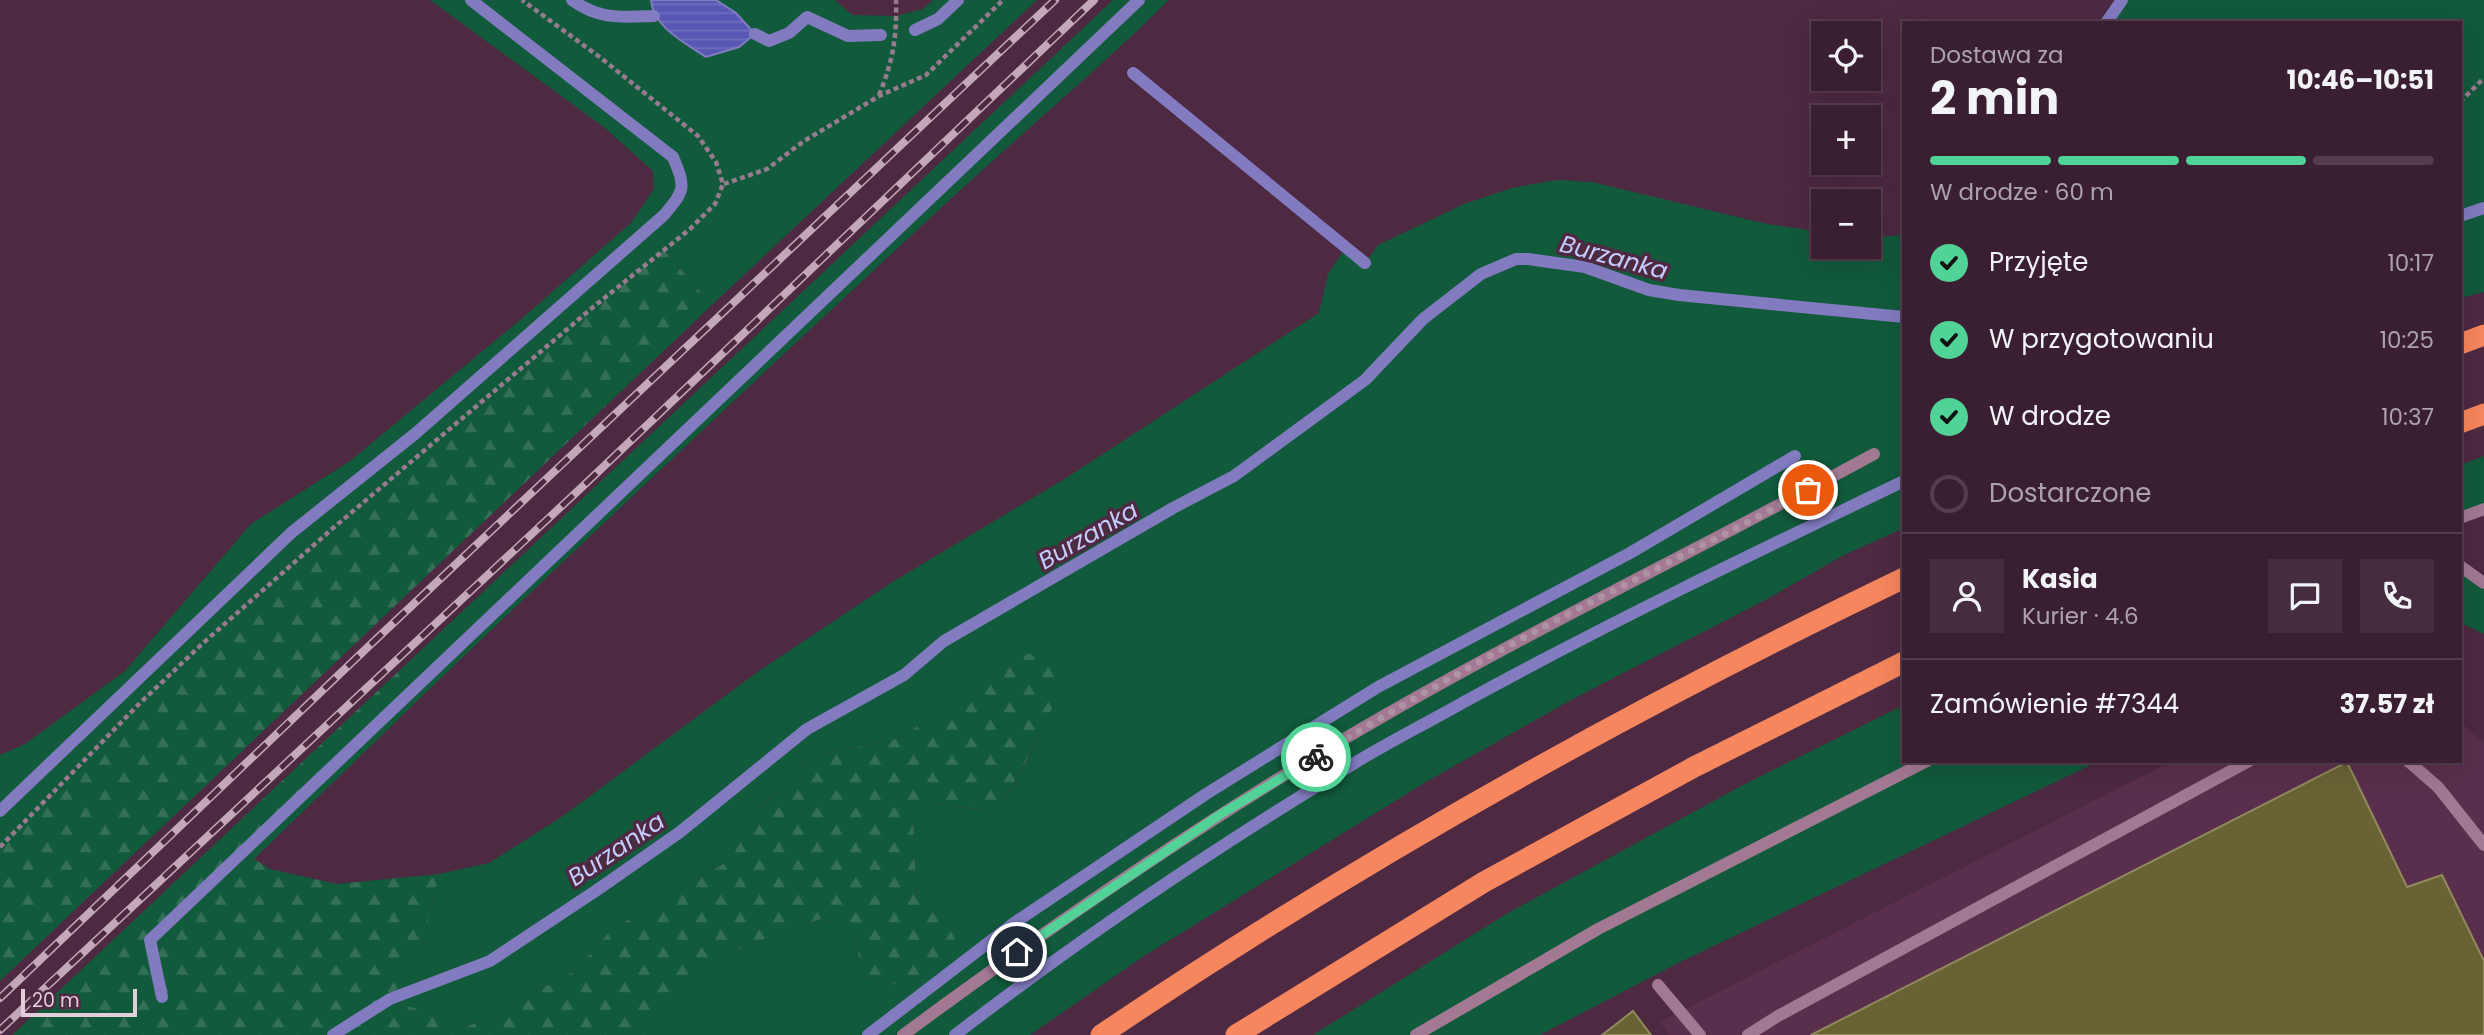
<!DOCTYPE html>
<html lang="pl">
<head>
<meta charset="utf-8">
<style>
  body { margin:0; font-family:Poppins,sans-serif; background:#452c3e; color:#f1f3f6; height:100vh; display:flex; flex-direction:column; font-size:26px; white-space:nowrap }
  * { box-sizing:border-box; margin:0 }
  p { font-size:23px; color:#aba2ac }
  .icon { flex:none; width:38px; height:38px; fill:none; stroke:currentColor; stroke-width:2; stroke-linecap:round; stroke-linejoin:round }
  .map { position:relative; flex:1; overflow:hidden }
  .panel { position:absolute; left:1902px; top:21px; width:560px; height:742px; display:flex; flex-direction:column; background:#3a1f32; border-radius:0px; box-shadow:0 7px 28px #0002,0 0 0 2px #543d4d }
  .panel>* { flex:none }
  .controls { position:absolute; left:1811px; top:21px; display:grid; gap:14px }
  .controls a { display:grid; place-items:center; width:70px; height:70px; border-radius:0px; background:#3a1f32; box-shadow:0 7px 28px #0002,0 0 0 2px #543d4d; font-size:35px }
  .scale { position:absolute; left:21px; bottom:18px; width:116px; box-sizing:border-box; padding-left:7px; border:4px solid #e4ccdb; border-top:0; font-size:19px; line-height:24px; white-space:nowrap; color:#e4ccdb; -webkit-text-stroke:5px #4d2942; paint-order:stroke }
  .pin { position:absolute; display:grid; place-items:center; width:60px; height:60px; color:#fff; margin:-30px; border:4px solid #fff; border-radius:50%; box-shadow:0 2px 7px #0007 }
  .courier { position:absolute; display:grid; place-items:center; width:70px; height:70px; margin:-35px; border:5px solid #51d398; border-radius:50%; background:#fff; color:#222; box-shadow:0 2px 9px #0007 }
  .head em { font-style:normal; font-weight:700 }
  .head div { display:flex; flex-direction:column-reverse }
  .head { display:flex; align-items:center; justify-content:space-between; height:119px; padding:0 28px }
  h1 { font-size:46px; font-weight:700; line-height:52px }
  .bar { display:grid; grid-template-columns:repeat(4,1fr); gap:10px 7px; align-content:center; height:84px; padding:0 28px }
  .bar i { height:9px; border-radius:5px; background:#543d4d }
  .bar .selected { background:#51d398 }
  .bar p { grid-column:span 4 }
  .line { display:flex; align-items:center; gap:18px; padding:0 28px; border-top:2px solid #543d4d }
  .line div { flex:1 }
  .round { display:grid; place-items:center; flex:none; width:74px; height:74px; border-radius:0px; background:#452c3e }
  ol { padding:0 28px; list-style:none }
  li { display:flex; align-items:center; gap:21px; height:77px }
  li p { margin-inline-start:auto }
  li .icon { padding:7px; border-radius:50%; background:#51d398; color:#111; stroke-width:4 }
  li:last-child { color:#aba2ac }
  li i { width:38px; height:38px; border:4px solid #543d4d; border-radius:50% }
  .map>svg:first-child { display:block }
  .built { fill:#5a2f4d }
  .grass { fill:#125a3c }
  .forest { fill:url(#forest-firs) }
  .water { fill:url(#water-rules); stroke:#827bc0; stroke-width:2 }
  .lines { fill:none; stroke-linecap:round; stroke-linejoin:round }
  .stream { stroke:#827bc0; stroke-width:12 }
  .building { fill:#696234; stroke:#918a5b; stroke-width:2 }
  .path { stroke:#997b8f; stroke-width:4.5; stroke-dasharray:5 3.5; stroke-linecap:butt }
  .minor { stroke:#a27893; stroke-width:12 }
  .highway { stroke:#f6865d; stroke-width:21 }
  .rail-casing { stroke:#c3a8b9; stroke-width:8 }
  .rail { stroke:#4d2942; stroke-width:5; stroke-dasharray:16; stroke-linecap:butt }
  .done { stroke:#af93a5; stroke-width:7; stroke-dasharray:0 12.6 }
  .route { stroke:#51d398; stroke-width:9 }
  .labels { text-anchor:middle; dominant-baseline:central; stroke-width:7; stroke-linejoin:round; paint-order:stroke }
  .water-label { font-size:24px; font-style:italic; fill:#c7ccfe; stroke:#4d2942 }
</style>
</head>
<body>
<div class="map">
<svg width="2484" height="1035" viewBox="0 0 2484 1035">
  <defs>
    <pattern id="forest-firs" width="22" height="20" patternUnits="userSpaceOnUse" patternTransform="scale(1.75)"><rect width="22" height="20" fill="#125a3c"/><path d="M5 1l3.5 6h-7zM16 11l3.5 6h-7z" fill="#347058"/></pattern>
    <pattern id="water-rules" width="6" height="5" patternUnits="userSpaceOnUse" patternTransform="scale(1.75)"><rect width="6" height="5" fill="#5858b4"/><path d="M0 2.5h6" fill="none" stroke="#706fbe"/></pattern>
  </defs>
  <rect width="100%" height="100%" fill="#4d2942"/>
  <polygon class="built" points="2461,722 2484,744 2484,1035 1669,1035 1660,1022 2172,761 2460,761"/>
  <g class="grass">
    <polygon points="430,0 651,0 736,13 716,0 835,0 852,15 896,16 923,9 933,0 1037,0 712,305 664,250 138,705 0,847 0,755 25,744 125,671 251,524 350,461 526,315 631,223 654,189 653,171 605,128"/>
    <path d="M1113,0H1169C1096,72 1017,137 942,207C765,371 588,537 413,705L401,669Z"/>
    <polygon points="2122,0 2484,0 2484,292 2461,298 2460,23 2106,23"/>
    <path d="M1557,180L1592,182L1767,224L1823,232L1824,247H1869V238L1904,235V528L1844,555L1769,598L1571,700L1426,782L1144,956L1030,1035H651C666,1008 711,964 740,949C765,937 794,929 821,919L856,933L861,977L888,980L915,998L948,925L917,899L913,817L937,804L997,812L1025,765L1061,689L1006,652L960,700L899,738L810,757L761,807L730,860L611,930L577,970L465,1028L390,999L423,943L439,874L489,863L563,816L756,673L894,581L1066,478L1319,313L1328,274L1346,247L1365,263L1378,245L1464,204L1512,188Z"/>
    <polygon points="2484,456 2484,509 2461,518 2461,465"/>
    <polygon points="2460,566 2484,583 2484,634 2461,623"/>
    <polygon points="1904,705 1904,761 2099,761 1676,964 1540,1035 1313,1035 1506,914 1745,784"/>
  </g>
  <g class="forest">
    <polygon points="664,250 712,305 0,981 0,847 138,705 202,644 332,529"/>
    <path d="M1006,652L1046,656L1061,690L1025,764L997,812L938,804L913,817L917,899L948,925L965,960L915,998L888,980L861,977L856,933L821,919C794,929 765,937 740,949C711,964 666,1008 651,1035H12L401,669L413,705L254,859L270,869L337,884L439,874L423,943L391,999L465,1028L577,970L611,930L730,860L761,807L810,757L899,738L960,700Z"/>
  </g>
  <path class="water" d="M651,0H716L736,13L755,34L739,47L706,57C685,43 653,27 651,0Z"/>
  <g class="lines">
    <g class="stream">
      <path d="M572,0C600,20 621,17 654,16"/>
      <polyline points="2106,23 2122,0"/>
      <polyline points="915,30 938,19 958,0"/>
      <polyline points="755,34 769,41 789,33 807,17 848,36 881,35"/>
      <polyline points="1133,73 1365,263"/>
      <polyline points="2460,216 2484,208"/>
      <path d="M0,811L291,533L416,433L664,215C685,190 686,188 673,157L471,0"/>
      <polyline points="162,997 150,940 1139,0"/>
      <polyline points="333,1035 390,999 490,961 597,890 680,832 807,729 904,675 944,641 1173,508 1234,476 1365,380 1423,319 1481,274 1516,259 1528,259 1585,267 1649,290 1679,295 1904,317"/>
      <polyline points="868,1035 1014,923 1206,794 1378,687 1630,553 1795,456"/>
      <path d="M955,1035C1082,937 1216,847 1353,764C1389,742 1427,723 1464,702C1608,623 1756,552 1904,481"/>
    </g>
  </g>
  <g class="building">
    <polygon points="2347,762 2407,887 2442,875 2484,961 2484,1035 1811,1035"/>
    <polygon points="1633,1011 1651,1035 1602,1035"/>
  </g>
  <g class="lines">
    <g class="path">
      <path d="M879,95C893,61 897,37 896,0"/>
      <polyline points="2460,102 2484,78"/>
      <polyline points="724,184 767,169 804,141 879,96 926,75 1003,0"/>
      <polyline points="0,847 138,705 202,644 332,529 592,308 690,229 715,204 723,184 716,162 698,136 601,58 522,0"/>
    </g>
    <g class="minor">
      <polyline points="2460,518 2484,509"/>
      <polyline points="2460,566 2484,583"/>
      <polyline points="2408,761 2438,787 2484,845"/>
      <polyline points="1658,985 1700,1035"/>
      <path d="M903,1035C1059,920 1219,810 1387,714C1547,622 1713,542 1874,454"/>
      <polyline points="1416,1035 1598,929 1927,761"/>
      <polyline points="1748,1035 1778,1016 2249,761"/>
    </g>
    <g class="highway">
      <polyline points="2460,344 2484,335"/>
      <polyline points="2460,423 2484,414"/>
      <path d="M1101,1035C1357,862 1625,712 1904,578"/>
      <polyline points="1236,1035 1484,882 1694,767 1904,662"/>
    </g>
    <g class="rail-casing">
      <g id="rail">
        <polyline points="0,998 370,645 1055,0"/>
        <polyline points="0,1030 581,488 1094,0"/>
      </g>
    </g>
    <use href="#rail" class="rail"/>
  </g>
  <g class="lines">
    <path class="done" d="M1316,757C1414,697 1516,640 1619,588C1682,555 1746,524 1808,490"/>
    <polyline class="route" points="1017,952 1221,814 1316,757"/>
  </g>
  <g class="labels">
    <g class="water-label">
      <text transform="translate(1614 257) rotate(15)">Burzanka</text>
      <text transform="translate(1088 535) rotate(-30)">Burzanka</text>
      <text transform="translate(616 849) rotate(-34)">Burzanka</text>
    </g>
  </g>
</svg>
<div class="controls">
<a><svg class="icon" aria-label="locate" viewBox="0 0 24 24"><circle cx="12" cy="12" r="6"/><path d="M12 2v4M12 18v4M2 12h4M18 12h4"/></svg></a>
<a>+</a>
<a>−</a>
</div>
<div class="scale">20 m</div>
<div class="pin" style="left:1808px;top:490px;background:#ea580c"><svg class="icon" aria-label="bag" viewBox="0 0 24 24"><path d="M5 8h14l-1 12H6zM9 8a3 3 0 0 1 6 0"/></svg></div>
<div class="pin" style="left:1017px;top:952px;background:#1f2937"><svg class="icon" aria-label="home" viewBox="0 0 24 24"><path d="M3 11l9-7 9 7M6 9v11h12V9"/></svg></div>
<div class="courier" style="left:1316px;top:757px"><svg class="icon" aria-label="bike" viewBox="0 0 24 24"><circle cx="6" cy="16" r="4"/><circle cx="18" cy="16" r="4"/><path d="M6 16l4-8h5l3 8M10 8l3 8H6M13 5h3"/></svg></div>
<section class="panel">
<div class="head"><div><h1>2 min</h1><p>Dostawa za</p></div><em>10:46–10:51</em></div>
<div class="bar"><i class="selected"></i><i class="selected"></i><i class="selected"></i><i></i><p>W drodze · 60 m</p></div>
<ol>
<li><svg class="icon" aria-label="check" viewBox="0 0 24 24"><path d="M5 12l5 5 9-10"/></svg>Przyjęte<p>10:17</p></li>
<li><svg class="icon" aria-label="check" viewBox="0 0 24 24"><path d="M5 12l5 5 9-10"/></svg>W przygotowaniu<p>10:25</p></li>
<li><svg class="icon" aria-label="check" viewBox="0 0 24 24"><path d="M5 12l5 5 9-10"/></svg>W drodze<p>10:37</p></li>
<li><i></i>Dostarczone</li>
</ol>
<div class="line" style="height:126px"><a class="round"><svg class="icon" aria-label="person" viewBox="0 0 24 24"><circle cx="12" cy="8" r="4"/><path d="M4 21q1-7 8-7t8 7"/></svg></a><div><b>Kasia</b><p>Kurier · 4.6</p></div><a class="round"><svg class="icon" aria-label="chat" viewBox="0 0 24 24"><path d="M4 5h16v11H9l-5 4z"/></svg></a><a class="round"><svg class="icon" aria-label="phone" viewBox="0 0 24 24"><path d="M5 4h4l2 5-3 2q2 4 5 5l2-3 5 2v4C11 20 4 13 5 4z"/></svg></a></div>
<div class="line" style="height:91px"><div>Zamówienie #7344</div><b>37.57 zł</b></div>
</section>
</div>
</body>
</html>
